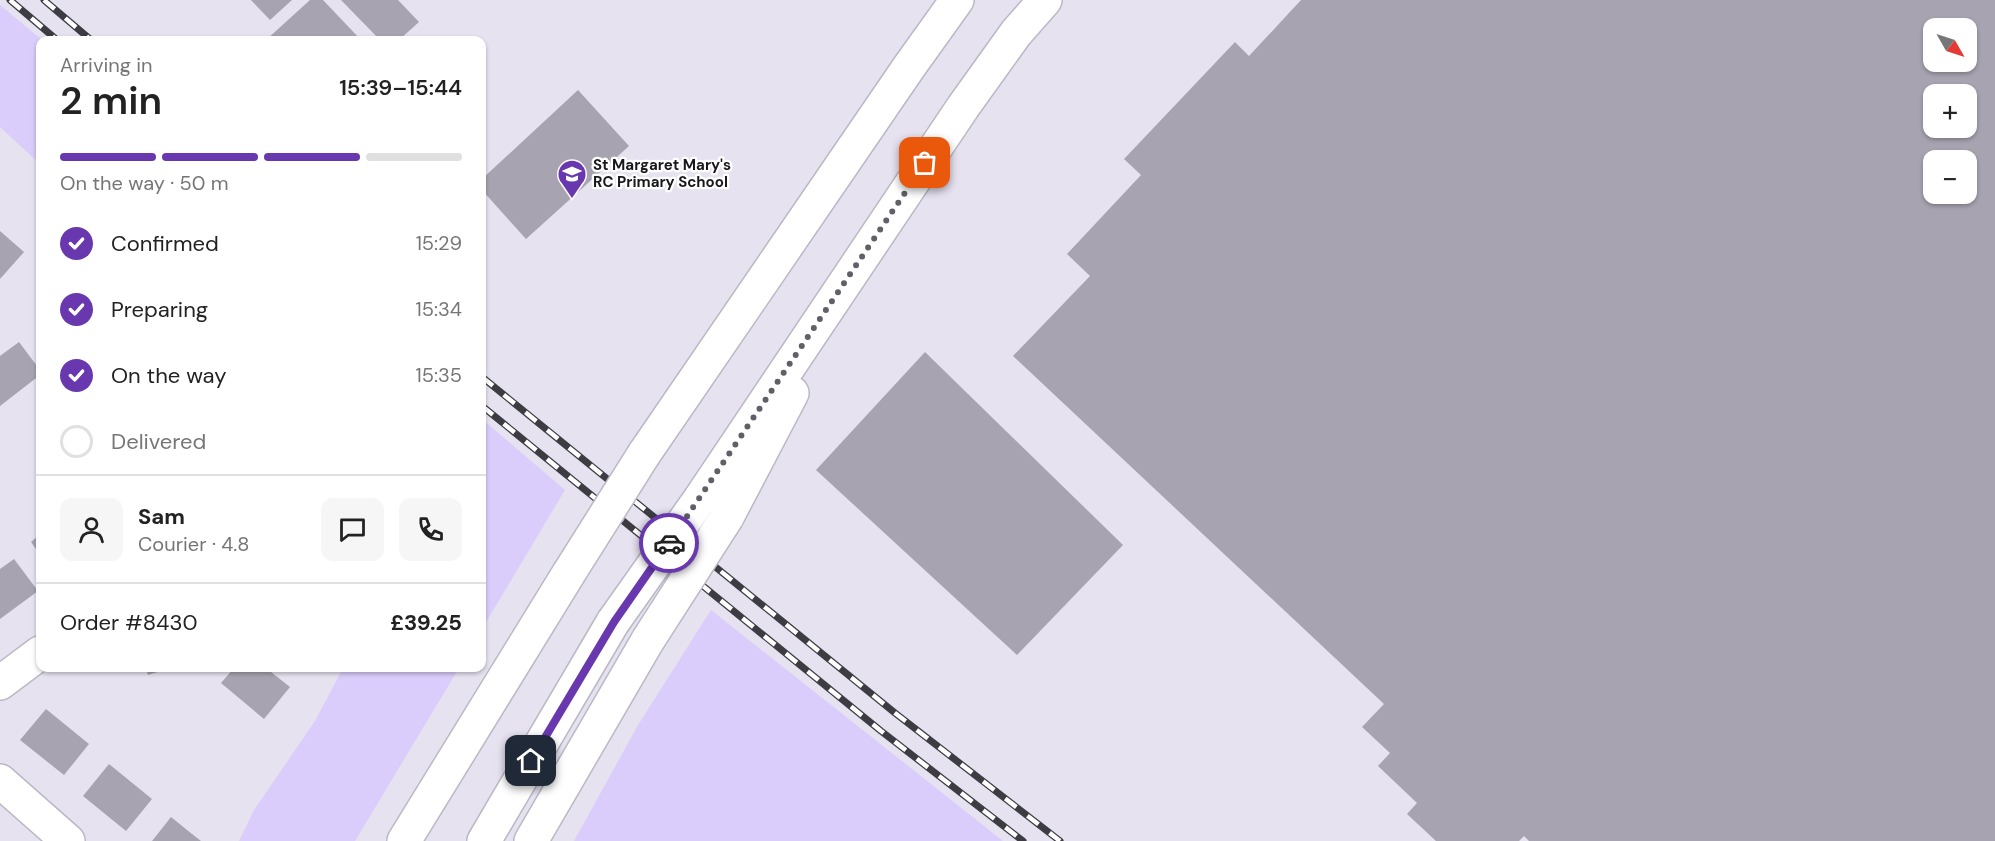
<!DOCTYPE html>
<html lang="en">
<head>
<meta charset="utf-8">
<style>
  body { margin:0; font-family:"DM Sans",sans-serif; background:#f6f6f6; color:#222; height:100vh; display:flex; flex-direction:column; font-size:22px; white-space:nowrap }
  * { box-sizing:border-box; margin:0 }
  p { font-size:20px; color:#767676 }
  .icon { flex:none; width:33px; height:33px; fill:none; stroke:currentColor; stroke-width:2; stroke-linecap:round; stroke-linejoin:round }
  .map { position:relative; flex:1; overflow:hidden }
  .sheet { position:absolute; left:36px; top:36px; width:450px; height:636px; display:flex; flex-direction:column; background:#fff; border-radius:12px; box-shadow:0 2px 4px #0004 }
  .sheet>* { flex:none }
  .needle { width:39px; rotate:129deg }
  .controls { position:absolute; left:1923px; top:18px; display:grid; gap:12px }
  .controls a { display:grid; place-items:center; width:54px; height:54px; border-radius:12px; background:#fff; box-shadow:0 2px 4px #0004; font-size:30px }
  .pin { position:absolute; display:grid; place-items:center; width:51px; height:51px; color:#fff; margin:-26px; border-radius:12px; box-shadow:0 3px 9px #0006 }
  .courier { position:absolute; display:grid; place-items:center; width:60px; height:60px; margin:-30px; border:4px solid #6938af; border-radius:50%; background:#fff; color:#222; box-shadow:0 2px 8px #0007 }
  .head em { font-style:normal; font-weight:600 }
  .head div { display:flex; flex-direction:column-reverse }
  .head { display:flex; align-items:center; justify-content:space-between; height:102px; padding:0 24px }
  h1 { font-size:39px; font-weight:600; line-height:45px }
  .bar { display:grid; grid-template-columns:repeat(4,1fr); gap:9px 6px; align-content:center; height:72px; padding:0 24px }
  .bar i { height:8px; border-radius:4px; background:#e0e0e0 }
  .bar .on { background:#6938af }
  .bar p { grid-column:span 4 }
  .line { display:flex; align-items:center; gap:15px; padding:0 24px; border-top:2px solid #e0e0e0 }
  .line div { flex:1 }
  .round { display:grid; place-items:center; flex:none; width:63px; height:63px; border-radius:12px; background:#f6f6f6 }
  ol { padding:0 24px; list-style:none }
  li { display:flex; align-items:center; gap:18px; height:66px }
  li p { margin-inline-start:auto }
  li .icon { padding:6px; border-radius:50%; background:#6938af; color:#fff; stroke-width:4 }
  li:last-child { color:#767676 }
  li i { width:33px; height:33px; border:3px solid #e0e0e0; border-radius:50% }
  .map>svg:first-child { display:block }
  .green { fill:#dacdfb }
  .building { fill:#a7a3b0; fill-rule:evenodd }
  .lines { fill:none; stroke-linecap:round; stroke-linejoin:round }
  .minor-casing { stroke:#bbb8c5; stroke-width:36 }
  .highway-casing { stroke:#bbb8c5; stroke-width:36 }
  .minor { stroke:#fff; stroke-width:33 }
  .highway { stroke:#fff; stroke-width:33 }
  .rail-casing { stroke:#3e3c43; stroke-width:7 }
  .rail { stroke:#fff; stroke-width:4.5; stroke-dasharray:14; stroke-linecap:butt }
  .highway-bridge-casing { stroke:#bbb8c5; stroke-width:36; stroke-linecap:butt }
  .highway-bridge { stroke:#fff; stroke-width:33 }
  .done { stroke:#615f67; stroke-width:6; stroke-dasharray:0 10.8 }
  .route { stroke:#6938af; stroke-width:8 }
  .labels { text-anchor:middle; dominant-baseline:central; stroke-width:4.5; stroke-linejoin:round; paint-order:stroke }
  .poi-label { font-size:15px; font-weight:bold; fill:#1a181d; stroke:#fff; text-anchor:start }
</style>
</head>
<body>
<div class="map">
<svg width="1995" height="841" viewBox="0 0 1995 841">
  <rect width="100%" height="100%" fill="#e6e2f0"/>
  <g class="green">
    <polygon points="0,5 42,40 40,164 0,127"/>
    <polygon points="482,419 565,490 482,629"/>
    <polygon points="711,610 1003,841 574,841 638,725"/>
    <polygon points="343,668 459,668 355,841 239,841 254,810 315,721"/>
  </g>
  <g class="building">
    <polygon points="251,0 292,0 270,20"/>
    <polygon points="310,0 323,0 361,40 266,40"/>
    <polygon points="341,0 398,0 419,22 399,40 380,40"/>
    <path d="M1301,0H1995V841H1529L1524,836L1519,841H1436L1407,814L1417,803L1378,766L1390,753L1362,727L1384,704L1013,356L1090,276L1067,254L1141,175L1124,159L1235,42L1249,56ZM1934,28H1966V62H1934ZM1934,94H1966V128H1934ZM1934,160H1966V194H1934Z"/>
    <polygon points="578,90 629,146 526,239 482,190 482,179"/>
    <polygon points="0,231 24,252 0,279"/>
    <polygon points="19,342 40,370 40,375 0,406 0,356"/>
    <polygon points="925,352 1123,545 1017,655 816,470"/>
    <polygon points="40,534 40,555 31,542"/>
    <polygon points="14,559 38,591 0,619 0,569"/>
    <polygon points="146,668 170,668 148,675"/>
    <polygon points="234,668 266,668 290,687 264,719 221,683"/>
    <polygon points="46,709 89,744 64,775 20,740"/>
    <polygon points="109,764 152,799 126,831 83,796"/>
    <polygon points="171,817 192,834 201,841 152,841"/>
  </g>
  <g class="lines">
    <g class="minor-casing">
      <g id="minor">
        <polyline points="0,683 40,653"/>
        <polyline points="0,781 68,841"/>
      </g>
    </g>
    <g class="highway-casing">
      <g id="highway">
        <polyline points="644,454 909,67 957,0"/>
        <polyline points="700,499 963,107 1016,33 1045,0"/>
        <polyline points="727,517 792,393"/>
        <polyline points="404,841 569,573"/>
        <polyline points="484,841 613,622"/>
        <polyline points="531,841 648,640"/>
      </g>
    </g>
    <use href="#minor" class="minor"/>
    <use href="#highway" class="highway"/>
    <g class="rail-casing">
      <g id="rail">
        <polyline points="10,0 57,40"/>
        <polyline points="44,0 91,40"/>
        <polyline points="482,377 895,713 1060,841"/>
        <polyline points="482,406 881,731 1023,841"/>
      </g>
    </g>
    <use href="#rail" class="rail"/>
    <g class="highway-bridge-casing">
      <g id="highway-bridge">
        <polyline points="569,573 644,454"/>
        <polyline points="613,622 700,499"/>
        <polyline points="648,640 727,517"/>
      </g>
    </g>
    <use href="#highway-bridge" class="highway-bridge"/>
  </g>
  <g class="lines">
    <polyline class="done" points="669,543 925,163"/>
    <polyline class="route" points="531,761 614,622 669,543"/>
  </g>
  <defs>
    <g id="school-pin" transform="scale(1.5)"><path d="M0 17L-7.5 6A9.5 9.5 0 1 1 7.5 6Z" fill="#6938af" stroke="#fff"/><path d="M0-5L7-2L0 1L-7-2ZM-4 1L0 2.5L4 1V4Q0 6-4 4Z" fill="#fff"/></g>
  </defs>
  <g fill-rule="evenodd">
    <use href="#school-pin" x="572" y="174"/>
  </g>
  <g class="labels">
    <g class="poi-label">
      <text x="593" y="165">St Margaret Mary's<tspan x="593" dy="17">RC Primary School</tspan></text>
    </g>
  </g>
</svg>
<div class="controls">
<a><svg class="needle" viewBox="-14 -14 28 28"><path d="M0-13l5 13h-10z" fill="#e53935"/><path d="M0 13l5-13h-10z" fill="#767676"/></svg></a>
<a>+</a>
<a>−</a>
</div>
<div class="pin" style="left:925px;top:163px;background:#ea580c"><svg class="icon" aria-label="bag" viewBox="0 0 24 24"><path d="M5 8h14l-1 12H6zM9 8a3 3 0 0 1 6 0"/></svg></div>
<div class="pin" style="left:531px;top:761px;background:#1f2937"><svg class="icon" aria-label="home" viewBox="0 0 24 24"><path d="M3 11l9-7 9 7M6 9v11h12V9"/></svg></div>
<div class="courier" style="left:669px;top:543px"><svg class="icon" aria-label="car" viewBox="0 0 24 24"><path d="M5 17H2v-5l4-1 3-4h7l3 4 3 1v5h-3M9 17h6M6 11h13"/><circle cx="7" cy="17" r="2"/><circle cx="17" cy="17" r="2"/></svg></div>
<section class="sheet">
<div class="head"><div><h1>2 min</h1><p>Arriving in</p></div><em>15:39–15:44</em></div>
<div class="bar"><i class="on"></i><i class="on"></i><i class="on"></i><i></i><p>On the way · 50 m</p></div>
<ol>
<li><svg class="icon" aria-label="check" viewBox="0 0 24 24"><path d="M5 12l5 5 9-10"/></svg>Confirmed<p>15:29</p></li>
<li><svg class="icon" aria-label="check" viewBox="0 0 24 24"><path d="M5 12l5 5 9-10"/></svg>Preparing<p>15:34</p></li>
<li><svg class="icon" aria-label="check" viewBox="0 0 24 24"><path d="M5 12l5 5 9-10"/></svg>On the way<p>15:35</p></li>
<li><i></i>Delivered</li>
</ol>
<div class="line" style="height:108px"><a class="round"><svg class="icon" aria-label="person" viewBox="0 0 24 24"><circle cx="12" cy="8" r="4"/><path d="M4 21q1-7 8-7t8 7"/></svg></a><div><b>Sam</b><p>Courier · 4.8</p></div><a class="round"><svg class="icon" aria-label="chat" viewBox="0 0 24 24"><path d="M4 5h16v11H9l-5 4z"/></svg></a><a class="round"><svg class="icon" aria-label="phone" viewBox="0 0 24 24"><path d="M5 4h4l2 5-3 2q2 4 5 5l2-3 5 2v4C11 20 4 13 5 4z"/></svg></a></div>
<div class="line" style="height:78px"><div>Order #8430</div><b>£39.25</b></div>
</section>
</div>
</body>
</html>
